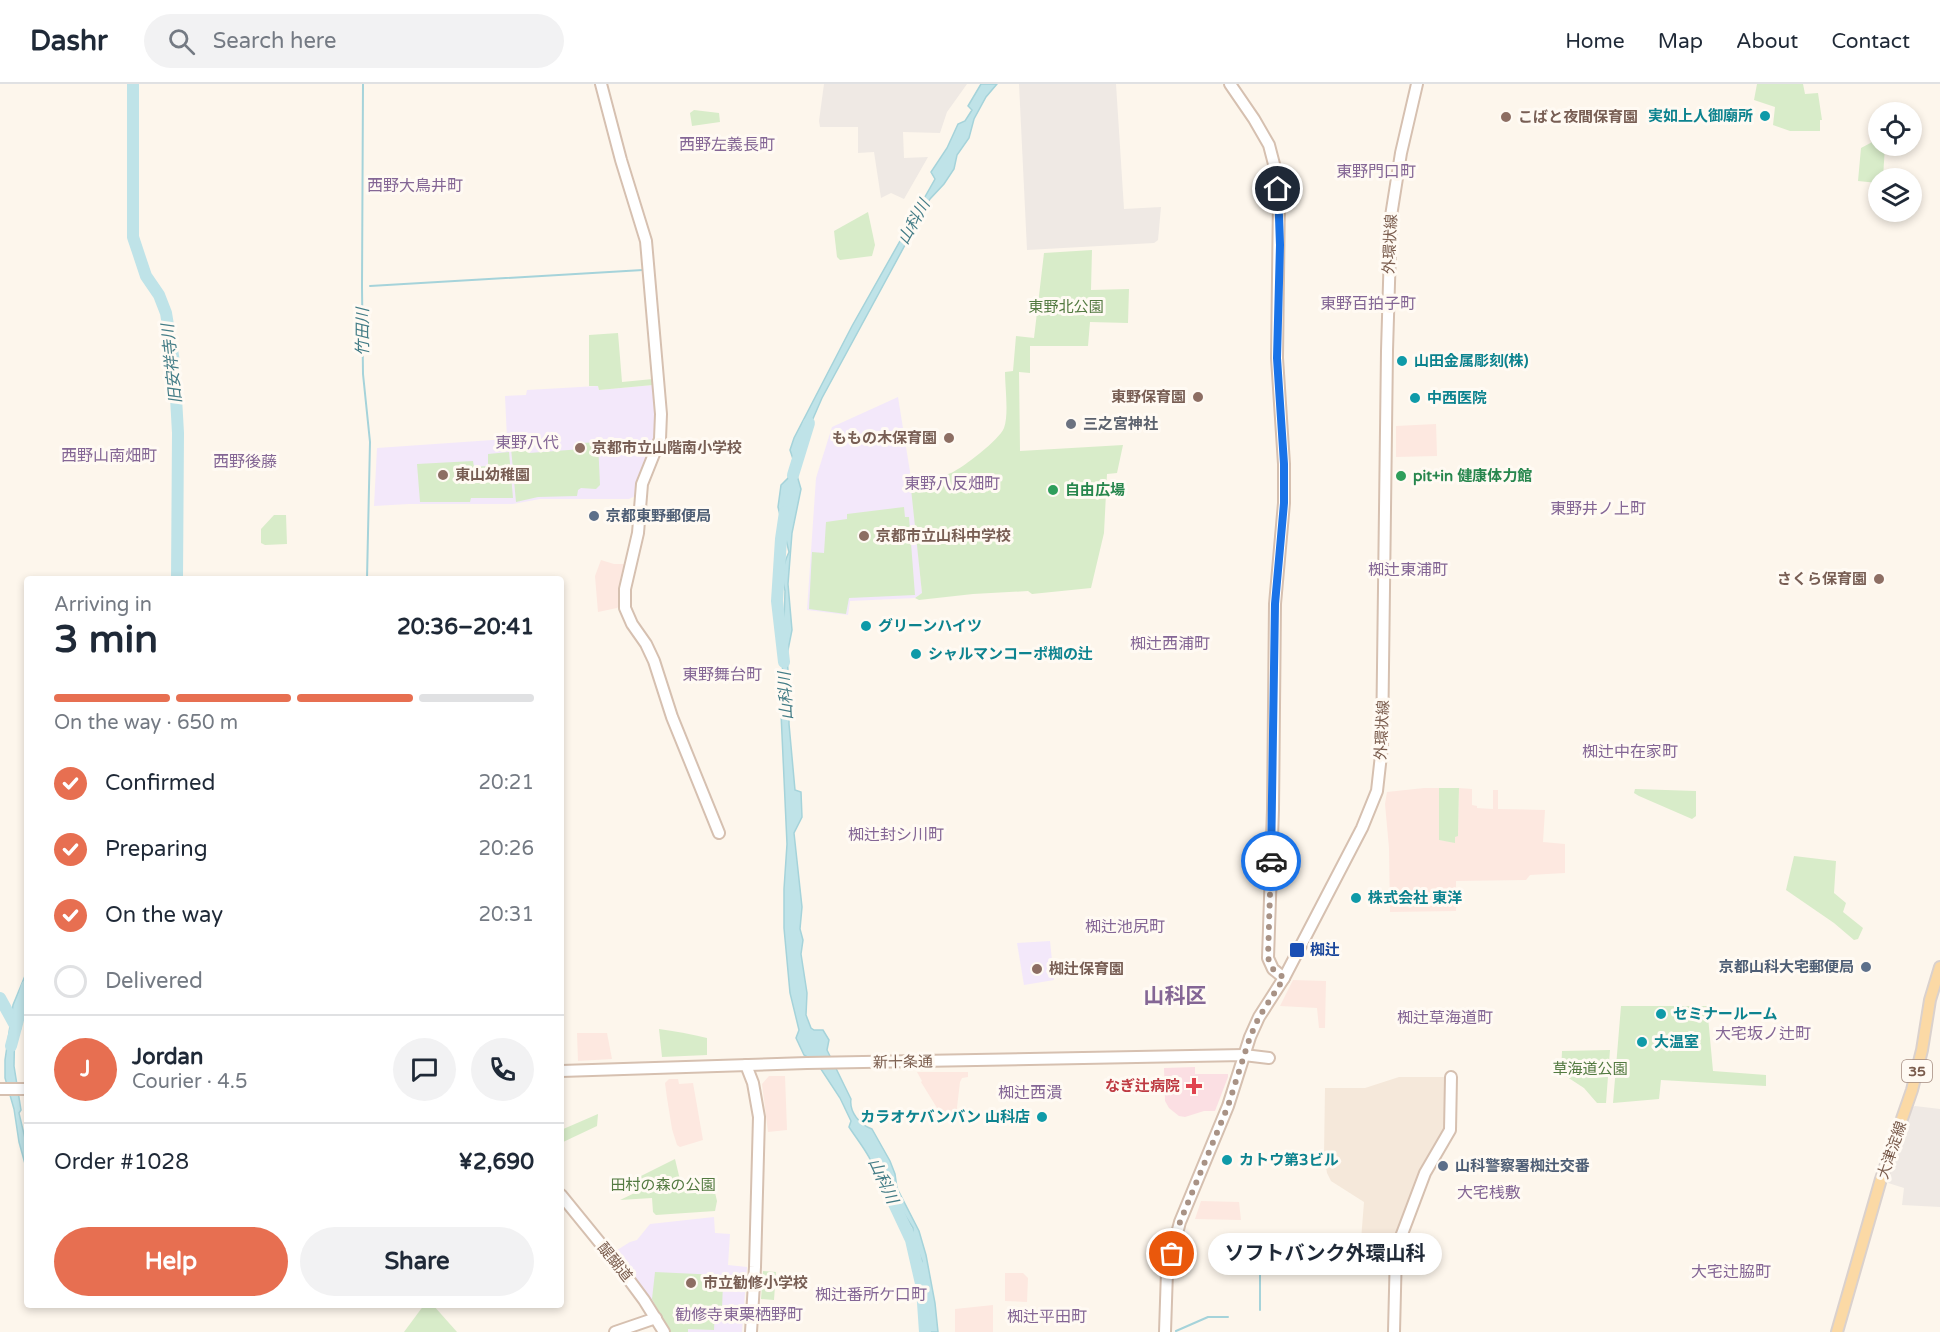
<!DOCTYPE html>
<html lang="en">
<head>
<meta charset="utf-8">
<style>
  body { margin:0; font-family:"Varela Round","Noto Sans JP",sans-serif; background:#f2f2f3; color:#1f2937; height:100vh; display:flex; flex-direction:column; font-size:22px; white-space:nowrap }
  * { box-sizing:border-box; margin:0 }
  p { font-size:20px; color:#747a83 }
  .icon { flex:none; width:33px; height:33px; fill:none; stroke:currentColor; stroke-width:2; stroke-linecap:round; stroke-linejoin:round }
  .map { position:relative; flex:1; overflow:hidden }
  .panel { position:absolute; left:24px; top:492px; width:540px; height:732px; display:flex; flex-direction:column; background:#fff; border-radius:6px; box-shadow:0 3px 9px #0003 }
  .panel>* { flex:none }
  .tools { position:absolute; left:1868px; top:18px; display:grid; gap:12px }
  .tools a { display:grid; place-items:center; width:54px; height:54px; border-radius:50%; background:#fff; box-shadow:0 3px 9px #0003; font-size:30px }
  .pin { position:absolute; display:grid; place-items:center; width:51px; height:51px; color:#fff; margin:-26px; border:3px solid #fff; border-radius:50%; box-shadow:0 2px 6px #0007 }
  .courier { position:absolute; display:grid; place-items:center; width:60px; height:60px; margin:-30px; border:4px solid #1a73e8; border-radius:50%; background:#fff; color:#222; box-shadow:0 2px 8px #0007 }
  .bubble { position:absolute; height:42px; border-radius:21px; background:#fff; box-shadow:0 3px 9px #0003; font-size:20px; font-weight:700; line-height:42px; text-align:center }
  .overview em { font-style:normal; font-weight:700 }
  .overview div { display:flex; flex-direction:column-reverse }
  .overview { display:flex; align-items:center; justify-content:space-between; height:102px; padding:0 30px }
  h1 { font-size:39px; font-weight:700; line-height:45px }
  .bar { display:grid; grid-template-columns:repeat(4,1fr); gap:9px 6px; align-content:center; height:72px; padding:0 30px }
  .bar i { height:8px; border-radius:4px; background:#e0e1e3 }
  .bar .on { background:#e76f51 }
  .bar p { grid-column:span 4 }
  .line { display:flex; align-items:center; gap:15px; padding:0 30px; border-top:2px solid #e0e1e3 }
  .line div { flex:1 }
  .round { display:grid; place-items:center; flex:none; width:63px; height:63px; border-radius:32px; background:#f2f2f3 }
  ol { padding:0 30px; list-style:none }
  li { display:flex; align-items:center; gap:18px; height:66px }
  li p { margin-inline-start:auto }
  li .icon { padding:6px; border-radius:50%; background:#e76f51; color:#fff; stroke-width:4 }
  li:last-child { color:#747a83 }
  li i { width:33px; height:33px; border:3px solid #e0e1e3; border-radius:50% }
  .primary-button { display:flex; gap:12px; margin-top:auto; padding:12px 30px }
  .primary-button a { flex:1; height:69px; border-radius:36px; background:#e76f51; color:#fff; font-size:24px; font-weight:700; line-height:69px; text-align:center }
  .primary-button a+a { background:#f2f2f3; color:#1f2937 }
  header { display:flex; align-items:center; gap:36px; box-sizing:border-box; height:84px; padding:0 30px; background:#fff; border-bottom:2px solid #e0e1e3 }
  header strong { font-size:28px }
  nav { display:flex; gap:33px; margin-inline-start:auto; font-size:21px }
  .search { width:420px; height:54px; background:#f2f2f3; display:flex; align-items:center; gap:15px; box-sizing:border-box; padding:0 21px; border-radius:33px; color:#747a83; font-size:22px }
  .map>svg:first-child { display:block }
  .residential { fill:#f5e8da }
  .commercial { fill:#fde8e0 }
  .industrial { fill:#efe9e4 }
  .education { fill:#f3e8fa }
  .medical { fill:#fbdfe3 }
  .green { fill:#d8ecc9 }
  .water { fill:#bfe3e8; stroke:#a5d3da; stroke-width:1.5 }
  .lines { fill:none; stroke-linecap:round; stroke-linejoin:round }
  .stream { stroke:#a5d3da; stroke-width:2 }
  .river { stroke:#bfe3e8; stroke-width:12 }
  .secondary-casing { stroke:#d6c0b0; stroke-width:14 }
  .primary-casing { stroke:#dad1cd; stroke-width:14 }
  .secondary { stroke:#fff; stroke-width:10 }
  .primary { stroke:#fbd9a5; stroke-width:10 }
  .done { stroke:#a89285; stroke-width:6; stroke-dasharray:0 10.8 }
  .route { stroke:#1a73e8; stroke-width:8 }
  .culture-dot { fill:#0f9aa8; stroke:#fffaf3; stroke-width:2 }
  .education-dot { fill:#8d6e63; stroke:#fffaf3; stroke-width:2 }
  .worship-dot { fill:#6b7280; stroke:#fffaf3; stroke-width:2 }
  .leisure-dot { fill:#2e9e5b; stroke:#fffaf3; stroke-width:2 }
  .service-dot { fill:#5c6f8a; stroke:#fffaf3; stroke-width:2 }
  .transit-dot { fill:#1a4fb4; stroke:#fffaf3; stroke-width:2 }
  .health-dot { fill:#e0444e; stroke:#fffaf3; stroke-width:2 }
  .labels { text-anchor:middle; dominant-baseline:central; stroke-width:6; stroke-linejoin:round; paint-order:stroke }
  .shield { fill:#fffaf3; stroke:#a28b7f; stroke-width:1.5 }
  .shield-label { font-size:14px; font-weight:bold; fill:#7a5c4d }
  .culture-label { font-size:15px; font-weight:bold; fill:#0d838f; stroke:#fffaf3; text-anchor:start }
  .education-label { font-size:15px; font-weight:bold; fill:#785e54; stroke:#fffaf3; text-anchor:start }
  .street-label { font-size:15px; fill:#7a5c4d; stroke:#fffaf3 }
  .park-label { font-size:15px; fill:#537a41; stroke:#fffaf3 }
  .worship-label { font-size:15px; font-weight:bold; fill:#5b616d; stroke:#fffaf3; text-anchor:start }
  .leisure-label { font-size:15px; font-weight:bold; fill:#27864d; stroke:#fffaf3; text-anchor:start }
  .service-label { font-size:15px; font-weight:bold; fill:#4e5e75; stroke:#fffaf3; text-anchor:start }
  .transit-label { font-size:15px; font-weight:bold; fill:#164399; stroke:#fffaf3; text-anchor:start }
  .health-label { font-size:15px; font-weight:bold; fill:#be3a42; stroke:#fffaf3; text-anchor:end }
  .neighbourhood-label { font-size:16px; fill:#846695; stroke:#fffaf3 }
  .water-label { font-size:16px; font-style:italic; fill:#437c86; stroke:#fffaf3 }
  .district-label { font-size:21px; font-weight:bold; fill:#846695; stroke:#fffaf3 }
</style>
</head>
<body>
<header>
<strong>Dashr</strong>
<div class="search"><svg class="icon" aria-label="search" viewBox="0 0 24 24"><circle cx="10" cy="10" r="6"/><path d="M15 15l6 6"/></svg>Search here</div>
<nav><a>Home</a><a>Map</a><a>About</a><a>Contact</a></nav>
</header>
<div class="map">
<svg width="1940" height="1248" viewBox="0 0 1940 1248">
  <rect width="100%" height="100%" fill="#fdf6ec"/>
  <polygon class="residential" points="1399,993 1451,993 1450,1046 1398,1159 1367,1163 1361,1156 1364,1118 1331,1097 1327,1089 1324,1071 1325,1004 1365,1004"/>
  <g class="commercial">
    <polygon points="1436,340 1437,372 1396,373 1396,342"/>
    <polygon points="601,476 614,480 627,480 620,502 620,521 617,524 598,528 595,492"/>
    <polygon points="1424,704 1439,704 1439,756 1455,758 1455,752 1458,752 1459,704 1472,705 1472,721 1477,722 1477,724 1493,725 1493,706 1498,706 1498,725 1545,726 1543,758 1565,760 1565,789 1530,791 1526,796 1456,797 1456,827 1390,828 1389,764 1385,720 1387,708"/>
    <polygon points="1293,896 1326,897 1325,944 1319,944 1317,924 1280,922"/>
    <polygon points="577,949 607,949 612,975 578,977"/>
    <polygon points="917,988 968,988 968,993 962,994 960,998 956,1032 942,1032 921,998 922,997"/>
    <polygon points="769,992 785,992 787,1046 768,1048 762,1000"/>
    <polygon points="669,995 678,995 679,1000 693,999 703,1056 680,1063 677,1061 672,1045 667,1014 665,999"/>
    <polygon points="1201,1117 1239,1118 1241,1136 1195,1135"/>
    <polygon points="1005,1189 1023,1189 1028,1194 1027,1218 1005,1217"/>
    <polygon points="993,1221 993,1248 955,1248 955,1225"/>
  </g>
  <g class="industrial">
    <polygon points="824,0 967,0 947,28 940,49 903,48 904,74 928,73 904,115 891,109 881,114 874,68 858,69 858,43 820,43 819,37"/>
    <polygon points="1019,0 1116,0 1124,125 1161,123 1158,156 1154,159 1027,166"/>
    <polygon points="1915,1022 1940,1025 1940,1123 1902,1121 1904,1104 1885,1098 1913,1023"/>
  </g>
  <g class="education">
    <polygon points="653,301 656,340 653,361 638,396 635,412 629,415 540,415 513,420 409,420 374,422 377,364 507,355 505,312 526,311 527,306 598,302 599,306"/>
    <polygon points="898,313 911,394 922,509 915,514 850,517 848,531 807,526 816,394 832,343"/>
    <polygon points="1050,857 1054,896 1024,901 1017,859"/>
    <polygon points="714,1133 715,1149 730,1150 728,1181 747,1183 742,1248 666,1248 648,1216 614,1168 630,1158 637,1156 650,1140"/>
  </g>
  <polygon class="medical" points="1195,983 1195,990 1228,990 1228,993 1215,1027 1204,1027 1185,1033 1179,1032 1169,1024 1165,1017 1164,984"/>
  <g class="green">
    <polygon points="1757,0 1803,0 1805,10 1818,9 1822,36 1820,36 1820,47 1790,47 1773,41 1775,23 1754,16"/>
    <polygon points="694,26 719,29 720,38 692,42 690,29"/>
    <polygon points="1878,55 1878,62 1885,62 1883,94 1878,94 1878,99 1858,97 1861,64"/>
    <polygon points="868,128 875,161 872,172 840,176 837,173 834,147"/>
    <path d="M1092,166L1091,206L1129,205L1128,239L1090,238L1088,262H1030V289L1019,288L1020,367L1123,361L1117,389L1107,390L1104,449L1091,504L1032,510L1028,507L973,510L919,516L915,514L922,509L910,395C923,393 940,394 951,389C964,383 999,356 1004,344C1009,330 1005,303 1005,288L1013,287L1016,252L1034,254L1044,169Z"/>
    <polygon points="618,249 622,298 653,295 653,301 599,306 598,302 589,302 589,251"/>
    <polygon points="598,358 600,401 596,405 581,404 578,406 577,412 538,413 516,418 511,364 528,363 529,369 582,365 583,359"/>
    <polygon points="509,368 513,414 471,414 470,418 420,418 417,380 473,377 474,383 488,382 488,370"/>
    <polygon points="904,423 905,433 909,433 915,511 849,514 846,530 809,525 812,468 824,469 826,438 847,435 847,430"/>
    <polygon points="274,431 286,431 287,460 265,461 261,459 261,445"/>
    <polygon points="1439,704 1459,704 1458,752 1455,753 1455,759 1439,756"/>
    <polygon points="1635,705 1696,707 1696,732 1692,735 1639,712 1634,709"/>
    <polygon points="1794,772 1836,777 1834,809 1846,819 1843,828 1863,844 1858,855 1854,856 1834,839 1786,806"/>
    <polygon points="1621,922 1707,922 1713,987 1766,991 1766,1002 1661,996 1659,1015 1613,1019"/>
    <path d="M659,945C674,947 691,950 707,954V971L662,973Z"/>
    <polygon points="1610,966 1606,1019 1597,1019 1584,1004 1561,989 1562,967"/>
    <polygon points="598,1030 597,1042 561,1059 561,1046"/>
    <polygon points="675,1075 681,1100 712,1096 717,1117 715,1127 656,1131 653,1128 652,1114 620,1116 643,1105 639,1093"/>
    <polygon points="763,1187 776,1188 774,1216 761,1215"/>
    <polygon points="655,1188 719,1191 719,1198 723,1199 722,1225 715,1225 714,1246 688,1245 688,1248 669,1248 652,1215"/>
    <polygon points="424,1221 433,1221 457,1248 404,1248"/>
  </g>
  <g class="water">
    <path d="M981,0H997L986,13L974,35L969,54L957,71L954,85L944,100L930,115L822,314L812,337L798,361L796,388L801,405L792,449L788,500L792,546L787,571L789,603V640L795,706L801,708L802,733L794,749L802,823L800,845L803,856L801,870L807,909L806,931L811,944L814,946H823L829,956L827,966L851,1015C849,1028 860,1041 872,1045L890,1077L895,1090L897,1104L919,1147L926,1171L935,1219L938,1248H929L928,1229L921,1221L927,1205L917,1191L922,1177L913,1154V1144L897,1119L896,1111L877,1095C873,1074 860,1060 849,1043L851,1037L840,1014L817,979L804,971L796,954L799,946L790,909L784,844V805L787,760L781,629L785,507C781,493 783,480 789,468L778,423L781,401L788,394L793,375L790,366L794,354L852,242L935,95L931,88L947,64L958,40L965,37L972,26L968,22Z"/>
    <polygon points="27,887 27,903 15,935 14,982 21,1026 19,1029 27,1063 27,1087 19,1058 14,1025 5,994 5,976 13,921"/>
  </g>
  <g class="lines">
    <g class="stream">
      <polyline points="363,0 362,203 363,290 370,358 367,495"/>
      <polyline points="370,202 643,186"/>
      <polyline points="1260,1226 1260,1186"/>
      <polyline points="1176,1247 1208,1233 1228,1233"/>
    </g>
    <g class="river">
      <polyline points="133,0 133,153 146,192 159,211 166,229 174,278 178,349 177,495"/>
      <polyline points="793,391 809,339"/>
      <polyline points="784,578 777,517 781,455 785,428"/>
      <polyline points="0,914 16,943"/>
      <polyline points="11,962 27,902"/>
      <polyline points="879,1088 911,1156 922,1204 925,1248"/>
    </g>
    <g class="secondary-casing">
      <g id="secondary">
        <polyline points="601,0 621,76 646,157 661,330 660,355 642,400 638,449 625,505 625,524 632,540 646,560 654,577 672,633 719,749"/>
        <polyline points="1230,0 1254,35 1269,61 1275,84 1279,114 1277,274 1284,380 1284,419 1275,520 1273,725 1268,874 1273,885 1284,894"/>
        <polyline points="746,981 753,999 759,1033 755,1183 751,1248"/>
        <polyline points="561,987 807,979 1244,971 1269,974"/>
        <polyline points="0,1005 27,1005"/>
        <polyline points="561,1111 618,1181 644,1216 664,1248"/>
        <polyline points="615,1248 656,1234"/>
        <polyline points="1165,1248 1167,1187 1180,1138 1228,1022 1250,953 1259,933 1284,894 1362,744 1377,707 1382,662 1387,267 1391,132 1401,69 1417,0"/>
        <polyline points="1394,1248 1396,1166 1425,1089 1450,1046 1451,993"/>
      </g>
    </g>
    <g class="primary-casing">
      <polyline id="primary" points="1837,1248 1881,1095 1912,1006 1922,966 1930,916 1940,883"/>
    </g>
    <use href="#secondary" class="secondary"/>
    <use href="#primary" class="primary"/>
  </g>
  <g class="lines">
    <polyline class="done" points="1172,1170 1180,1138 1228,1022 1250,953 1259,933 1284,894 1273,885 1268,874 1271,777"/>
    <polyline class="route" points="1271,777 1275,520 1284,419 1284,380 1277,274 1280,161 1278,105"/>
  </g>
  <g class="culture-dot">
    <circle cx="1765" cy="32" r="6"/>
    <circle cx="1402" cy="277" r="6"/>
    <circle cx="1415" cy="314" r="6"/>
    <circle cx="866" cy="542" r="6"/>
    <circle cx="916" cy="570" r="6"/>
    <circle cx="1356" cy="814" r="6"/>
    <circle cx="1661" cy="930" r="6"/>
    <circle cx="1642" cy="958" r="6"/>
    <circle cx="1042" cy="1033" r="6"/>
    <circle cx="1227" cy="1076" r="6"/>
  </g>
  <g class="education-dot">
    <circle cx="1506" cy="33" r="6"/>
    <circle cx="1198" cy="313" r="6"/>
    <circle cx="949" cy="354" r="6"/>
    <circle cx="580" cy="364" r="6"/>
    <circle cx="443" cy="391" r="6"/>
    <circle cx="864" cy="452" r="6"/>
    <circle cx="1879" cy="495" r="6"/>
    <circle cx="1037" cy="885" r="6"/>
    <circle cx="691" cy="1199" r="6"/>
  </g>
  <circle class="worship-dot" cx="1071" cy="340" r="6"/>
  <g class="leisure-dot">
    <circle cx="1401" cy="392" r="6"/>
    <circle cx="1053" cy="406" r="6"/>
  </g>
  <g class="service-dot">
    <circle cx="594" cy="432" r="6"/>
    <circle cx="1866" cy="883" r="6"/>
    <circle cx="1443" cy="1082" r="6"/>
  </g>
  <rect class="transit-dot" x="1289" y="858" width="16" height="16" rx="3"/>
  <path class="health-dot" d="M1191 993h6v6h6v6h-6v6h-6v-6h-6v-6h6z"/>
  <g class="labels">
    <rect class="shield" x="1902" y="976" width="30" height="22" rx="4.5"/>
    <g class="shield-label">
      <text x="1917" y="987">35</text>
    </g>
    <g class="culture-label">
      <text x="1753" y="32" text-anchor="end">実如上人御廟所</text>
      <text x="1414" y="277">山田金属彫刻(株)</text>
      <text x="1427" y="314">中西医院</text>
      <text x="878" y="542">グリーンハイツ</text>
      <text x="928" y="570">シャルマンコーポ椥の辻</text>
      <text x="1368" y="814">株式会社 東洋</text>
      <text x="1673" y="930">セミナールーム</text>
      <text x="1654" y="958">大温室</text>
      <text x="1030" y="1033" text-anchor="end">カラオケバンバン 山科店</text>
      <text x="1239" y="1076">カトウ第3ビル</text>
    </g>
    <g class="education-label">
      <text x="1518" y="33">こばと夜間保育園</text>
      <text x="1186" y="313" text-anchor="end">東野保育園</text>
      <text x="937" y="354" text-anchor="end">ももの木保育園</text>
      <text x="592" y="364">京都市立山階南小学校</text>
      <text x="455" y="391">東山幼稚園</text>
      <text x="876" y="452">京都市立山科中学校</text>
      <text x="1867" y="495" text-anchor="end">さくら保育園</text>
      <text x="1049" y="885">椥辻保育園</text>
      <text x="703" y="1199">市立勧修小学校</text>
    </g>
    <g class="street-label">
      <text transform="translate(1390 160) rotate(-87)">外環状線</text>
      <text transform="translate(1382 646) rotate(-87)">外環状線</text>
      <text transform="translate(903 978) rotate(-1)">新十条通</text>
      <text transform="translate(1892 1066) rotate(-71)">大津淀線</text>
      <text transform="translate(615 1178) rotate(51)">醍醐道</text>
    </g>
    <g class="park-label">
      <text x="1066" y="223">東野北公園</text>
      <text x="1590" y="985">草海道公園</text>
      <text x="663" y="1101">田村の森の公園</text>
    </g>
    <g class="worship-label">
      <text x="1083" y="340">三之宮神社</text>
    </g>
    <g class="leisure-label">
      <text x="1413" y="392">pit+in 健康体力館</text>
      <text x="1065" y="406">自由広場</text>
    </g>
    <g class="service-label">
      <text x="606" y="432">京都東野郵便局</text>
      <text x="1854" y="883" text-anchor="end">京都山科大宅郵便局</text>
      <text x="1455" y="1082">山科警察署椥辻交番</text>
    </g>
    <g class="transit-label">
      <text x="1310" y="866">椥辻</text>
    </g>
    <g class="health-label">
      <text x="1180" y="1002">なぎ辻病院</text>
    </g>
    <g class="neighbourhood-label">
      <text x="727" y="61">西野左義長町</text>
      <text x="1376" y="88">東野門口町</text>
      <text x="415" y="102">西野大鳥井町</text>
      <text x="1368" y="220">東野百拍子町</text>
      <text x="527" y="359">東野八代</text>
      <text x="109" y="372">西野山南畑町</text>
      <text x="245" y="378">西野後藤</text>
      <text x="952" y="400">東野八反畑町</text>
      <text x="1598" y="425">東野井ノ上町</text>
      <text x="1408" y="486">椥辻東浦町</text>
      <text x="1170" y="560">椥辻西浦町</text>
      <text x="722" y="591">東野舞台町</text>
      <text x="1630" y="668">椥辻中在家町</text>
      <text x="896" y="751">椥辻封シ川町</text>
      <text x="1125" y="843">椥辻池尻町</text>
      <text x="1445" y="934">椥辻草海道町</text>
      <text x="1763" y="950">大宅坂ノ辻町</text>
      <text x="1030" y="1009">椥辻西潰</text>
      <text x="1489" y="1109">大宅桟敷</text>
      <text x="1731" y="1188">大宅辻脇町</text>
      <text x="871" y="1211">椥辻番所ケ口町</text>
      <text x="739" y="1231">勧修寺東栗栖野町</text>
      <text x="1047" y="1233">椥辻平田町</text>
    </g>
    <g class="water-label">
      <text transform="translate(914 138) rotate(-61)">山科川</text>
      <text transform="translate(363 248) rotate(-90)">竹田川</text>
      <text transform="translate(172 280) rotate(-96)">旧安祥寺川</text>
      <text transform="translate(786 612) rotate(-93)">山科川</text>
      <text transform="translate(883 1097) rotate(65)">山科川</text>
    </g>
    <g class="district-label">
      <text x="1175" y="912">山科区</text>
    </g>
  </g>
</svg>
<div class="tools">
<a><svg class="icon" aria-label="locate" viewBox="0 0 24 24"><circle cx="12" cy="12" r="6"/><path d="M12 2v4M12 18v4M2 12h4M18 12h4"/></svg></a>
<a><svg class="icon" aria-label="layers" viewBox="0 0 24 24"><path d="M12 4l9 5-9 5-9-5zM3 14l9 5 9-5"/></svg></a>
</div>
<div class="pin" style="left:1172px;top:1170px;background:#ea580c"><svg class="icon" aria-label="bag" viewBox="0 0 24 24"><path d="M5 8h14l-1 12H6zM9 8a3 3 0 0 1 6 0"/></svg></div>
<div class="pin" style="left:1278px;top:105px;background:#1f2937"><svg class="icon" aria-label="home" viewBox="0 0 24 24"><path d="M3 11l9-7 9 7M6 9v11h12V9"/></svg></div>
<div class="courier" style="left:1271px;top:777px"><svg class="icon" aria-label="car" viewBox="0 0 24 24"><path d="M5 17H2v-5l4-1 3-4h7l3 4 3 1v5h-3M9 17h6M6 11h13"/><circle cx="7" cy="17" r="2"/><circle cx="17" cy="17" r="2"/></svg></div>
<div class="bubble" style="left:1208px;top:1149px;width:234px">ソフトバンク外環山科</div>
<section class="panel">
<div class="overview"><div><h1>3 min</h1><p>Arriving in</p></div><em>20:36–20:41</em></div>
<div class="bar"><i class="on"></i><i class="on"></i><i class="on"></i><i></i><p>On the way · 650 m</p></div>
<ol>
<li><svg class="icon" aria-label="check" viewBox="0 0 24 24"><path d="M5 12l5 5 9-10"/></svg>Confirmed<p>20:21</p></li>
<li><svg class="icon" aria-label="check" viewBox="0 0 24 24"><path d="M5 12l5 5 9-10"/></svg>Preparing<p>20:26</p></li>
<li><svg class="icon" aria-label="check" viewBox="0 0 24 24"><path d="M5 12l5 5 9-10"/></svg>On the way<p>20:31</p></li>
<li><i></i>Delivered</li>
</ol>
<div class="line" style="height:108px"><b class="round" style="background:#e76f51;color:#fff">J</b><div><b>Jordan</b><p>Courier · 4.5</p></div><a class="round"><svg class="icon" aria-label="chat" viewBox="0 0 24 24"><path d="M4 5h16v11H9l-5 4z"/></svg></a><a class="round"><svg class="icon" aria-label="phone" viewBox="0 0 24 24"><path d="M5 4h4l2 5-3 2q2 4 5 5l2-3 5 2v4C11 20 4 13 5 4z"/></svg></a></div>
<div class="line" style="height:78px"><div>Order #1028</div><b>¥2,690</b></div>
<div class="primary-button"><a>Help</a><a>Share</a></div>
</section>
</div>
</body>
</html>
